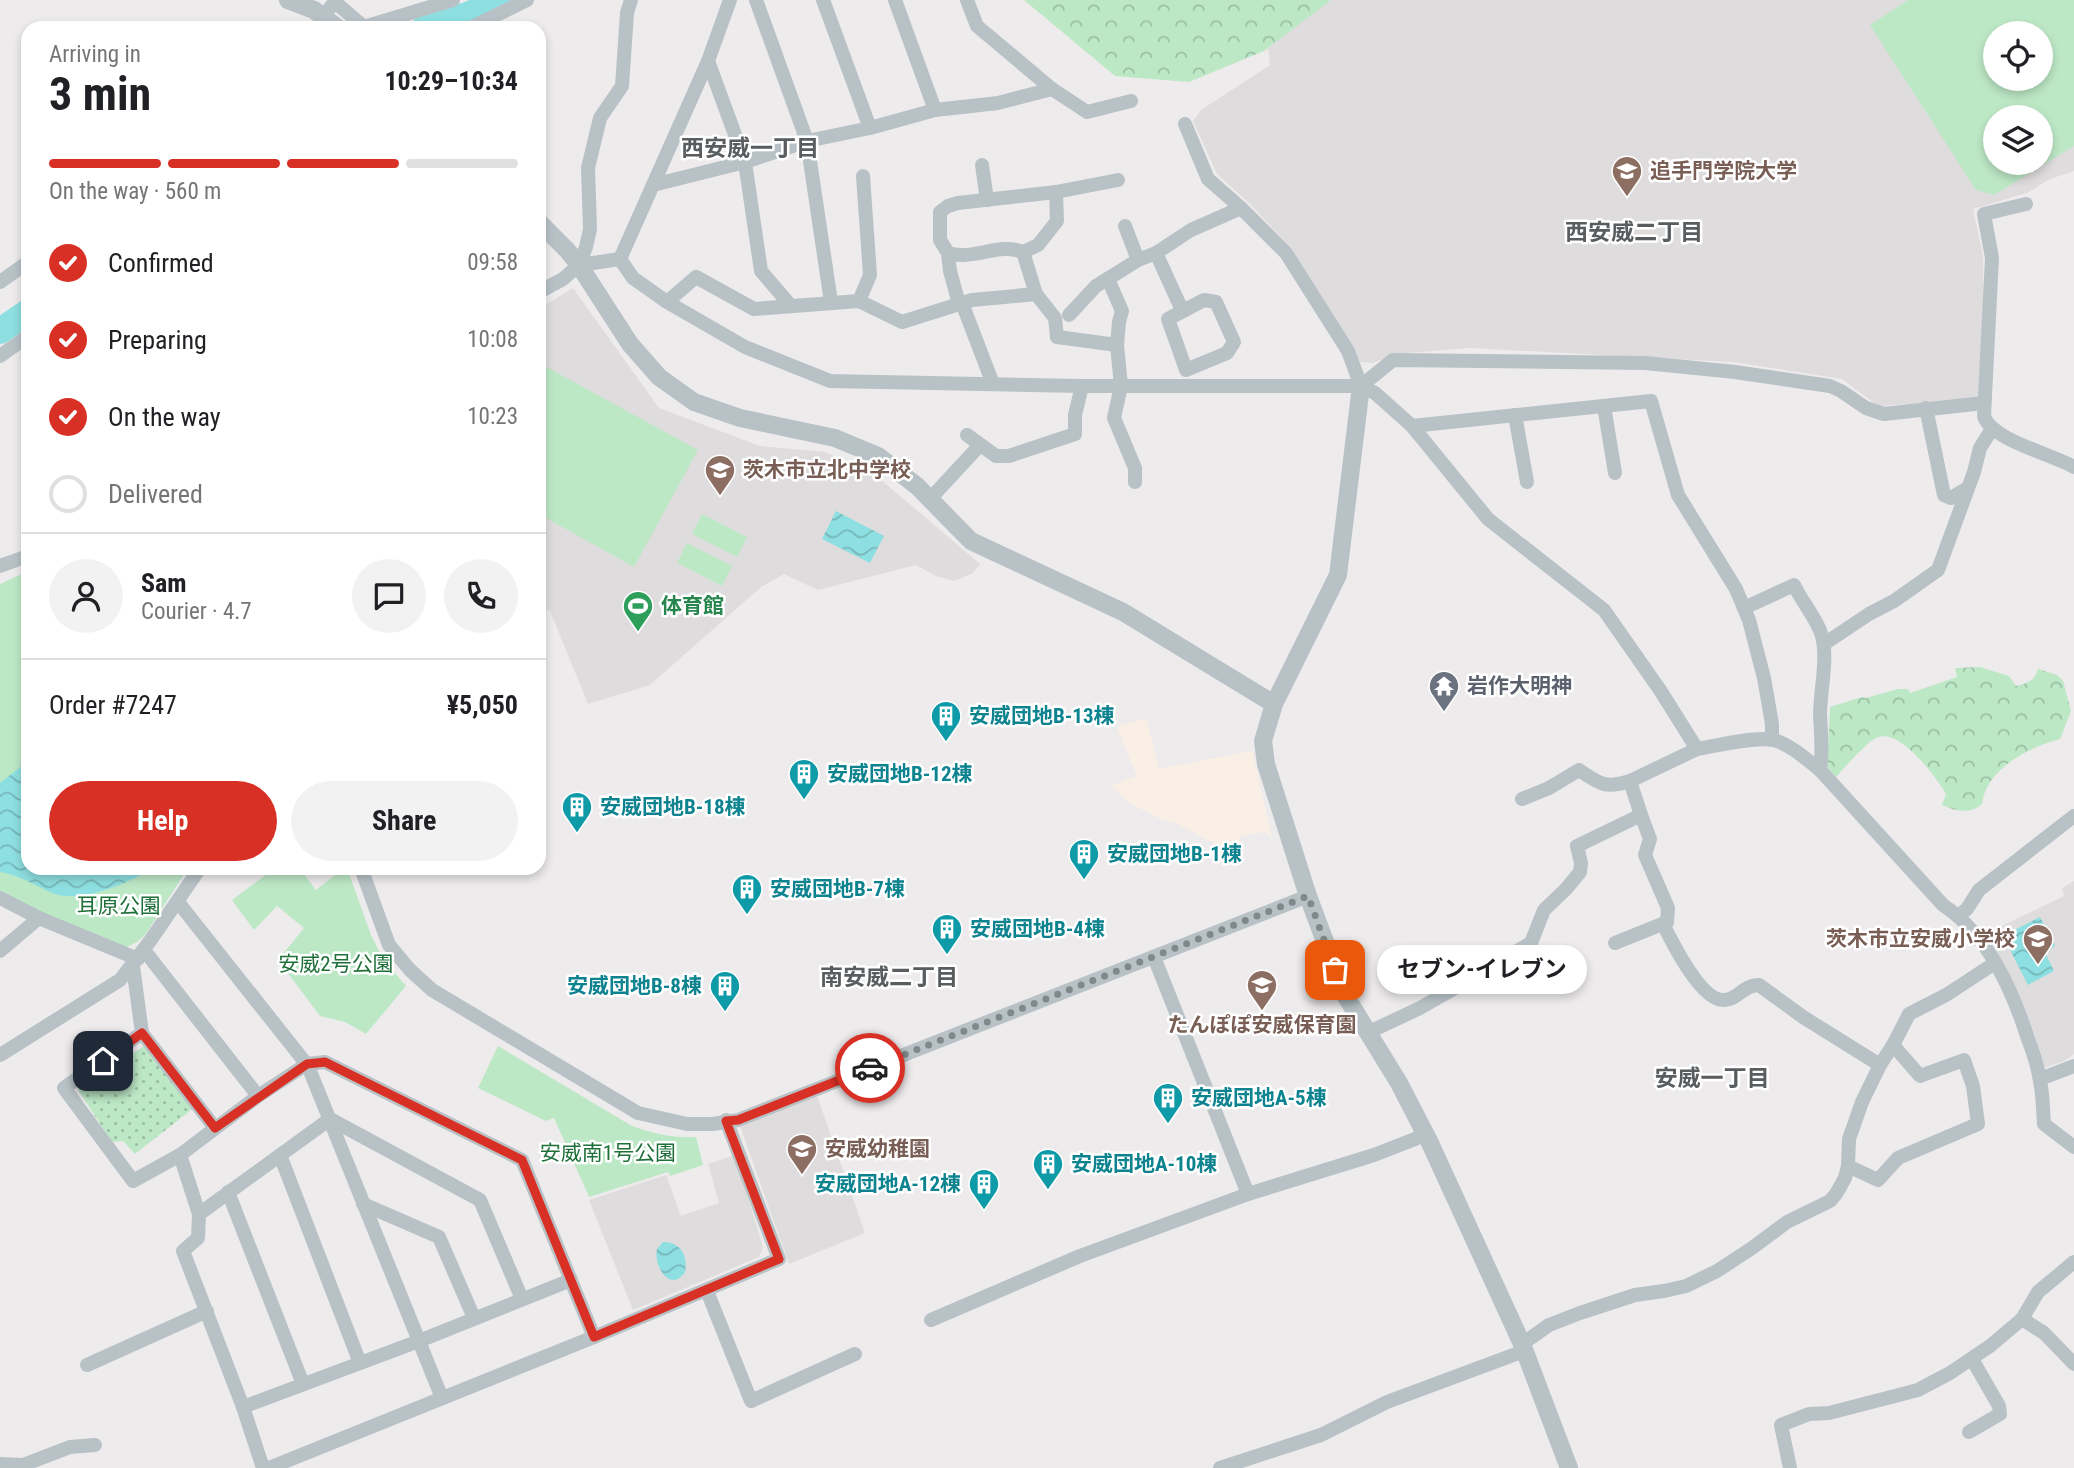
<!DOCTYPE html>
<html lang="en">
<head>
<meta charset="utf-8">
<style>
  body { margin:0; font-family:"Roboto Condensed","Noto Sans JP",sans-serif; background:#f2f2f2; color:#202124; height:100vh; display:flex; flex-direction:column; font-size:26px; white-space:nowrap }
  * { box-sizing:border-box; margin:0 }
  p { font-size:23px; color:#757577 }
  .icon { flex:none; width:38px; height:38px; fill:none; stroke:currentColor; stroke-width:2; stroke-linecap:round; stroke-linejoin:round }
  .map { position:relative; flex:1; overflow:hidden }
  .drawer { position:absolute; left:21px; top:21px; width:525px; height:854px; display:flex; flex-direction:column; background:#fff; border-radius:21px; box-shadow:0 4px 10px #0003 }
  .drawer>* { flex:none }
  .tools { position:absolute; left:1983px; top:21px; display:grid; gap:14px }
  .tools a { display:grid; place-items:center; width:70px; height:70px; border-radius:50%; background:#fff; box-shadow:0 4px 10px #0003; font-size:35px }
  .pin { position:absolute; display:grid; place-items:center; width:60px; height:60px; color:#fff; margin:-30px; border-radius:14px; box-shadow:0 4px 10px #0006 }
  .courier { position:absolute; display:grid; place-items:center; width:70px; height:70px; margin:-35px; border:5px solid #d93025; border-radius:50%; background:#fff; color:#222; box-shadow:0 2px 9px #0007 }
  .bubble { position:absolute; height:49px; border-radius:24px; background:#fff; box-shadow:0 4px 10px #0003; font-size:23px; font-weight:700; line-height:49px; text-align:center }
  .overview em { font-style:normal; font-weight:700 }
  .overview div { display:flex; flex-direction:column-reverse }
  .overview { display:flex; align-items:center; justify-content:space-between; height:119px; padding:0 28px }
  h1 { font-size:46px; font-weight:700; line-height:52px }
  .bar { display:grid; grid-template-columns:repeat(4,1fr); gap:10px 7px; align-content:center; height:84px; padding:0 28px }
  .bar i { height:9px; border-radius:5px; background:#e0e0e0 }
  .bar .active { background:#d93025 }
  .bar p { grid-column:span 4 }
  .line { display:flex; align-items:center; gap:18px; padding:0 28px; border-top:2px solid #e0e0e0 }
  .line div { flex:1 }
  .round { display:grid; place-items:center; flex:none; width:74px; height:74px; border-radius:37px; background:#f2f2f2 }
  ol { padding:0 28px; list-style:none }
  li { display:flex; align-items:center; gap:21px; height:77px }
  li p { margin-inline-start:auto }
  li .icon { padding:7px; border-radius:50%; background:#d93025; color:#fff; stroke-width:4 }
  li:last-child { color:#757577 }
  li i { width:38px; height:38px; border:4px solid #e0e0e0; border-radius:50% }
  .primary-button { display:flex; gap:14px; margin-top:auto; padding:14px 28px }
  .primary-button a { flex:1; height:80px; border-radius:42px; background:#d93025; color:#fff; font-size:28px; font-weight:700; line-height:80px; text-align:center }
  .primary-button a+a { background:#f2f2f2; color:#202124 }
  .map>svg:first-child { display:block }
  .commercial { fill:#f9efe5 }
  .education { fill:#dfdcdd; fill-rule:evenodd }
  .grass { fill:url(#grass-dots) }
  .forest { fill:url(#forest-crowns) }
  .green { fill:#bde8c6; fill-rule:evenodd }
  .water { fill:url(#water-waves) }
  .lines { fill:none; stroke-linecap:round; stroke-linejoin:round }
  .river { stroke:#8edfe1; stroke-width:26 }
  .minor { stroke:#b8c2c6; stroke-width:14 }
  .tertiary { stroke:#b8c2c6; stroke-width:18 }
  .done { stroke:#81888a; stroke-width:7; stroke-dasharray:0 12.6 }
  .route { stroke:#d93025; stroke-width:9 }
  .labels { text-anchor:middle; dominant-baseline:central; stroke-width:5; stroke-linejoin:round; paint-order:stroke }
  .education-label { font-size:21px; font-weight:bold; fill:#785e54; stroke:#fff; text-anchor:start }
  .leisure-label { font-size:21px; font-weight:bold; fill:#27864d; stroke:#fff; text-anchor:start }
  .worship-label { font-size:21px; font-weight:bold; fill:#5b616d; stroke:#fff; text-anchor:start }
  .culture-label { font-size:21px; font-weight:bold; fill:#0d838f; stroke:#fff; text-anchor:start }
  .park-label { font-size:21px; fill:#1f6f39; stroke:#fff }
  .neighbourhood-label { font-size:23px; font-weight:bold; fill:#595d5f; stroke:#fff }
</style>
</head>
<body>
<div class="map">
<svg width="2074" height="1468" viewBox="0 0 2074 1468">
  <defs>
    <pattern id="grass-dots" width="8" height="8" patternUnits="userSpaceOnUse" patternTransform="scale(1.75)"><rect width="8" height="8" fill="#bde8c6"/><path d="M2 2h.1M6 6h.1" fill="none" stroke="#9bbfa4" stroke-width="1.8" stroke-linecap="round"/></pattern>
    <pattern id="forest-crowns" width="20" height="18" patternUnits="userSpaceOnUse" patternTransform="scale(1.75)"><rect width="20" height="18" fill="#bde8c6"/><path d="M2 6a3 3 0 1 1 6 0M12 15a3 3 0 1 1 6 0" fill="none" stroke="#9bbfa4"/></pattern>
    <pattern id="water-waves" width="16" height="10" patternUnits="userSpaceOnUse" patternTransform="scale(1.75)"><rect width="16" height="10" fill="#8edfe1"/><path d="M0 5q4-4 8 0t8 0" fill="none" stroke="#76b7b9"/></pattern>
  </defs>
  <rect width="100%" height="100%" fill="#eeebec"/>
  <polygon class="commercial" points="1146,718 1159,769 1252,751 1272,838 1265,832 1240,836 1241,849 1229,851 1176,823 1161,819 1129,803 1111,786 1137,776 1117,727"/>
  <g class="education">
    <path d="M1234,0H2074V171L2050,179L2027,193L1973,209L1983,256L1984,330L1979,400L1878,406L1842,379L1733,362L1470,348L1396,354L1373,363L1360,362L1292,249L1250,204L1217,174L1193,121L1201,110L1270,65L1268,48ZM1995,33H2040V79H1995ZM1995,117H2040V163H1995Z"/>
    <polygon points="573,288 659,408 760,446 825,452 879,478 980,564 973,573 954,581 936,576 916,565 818,590 784,574 761,587 650,685 588,704 550,611 539,607 539,309"/>
    <polygon points="2074,881 2074,1054 2064,1061 2044,1068 2018,998 1985,934 2064,896 2062,888"/>
    <polygon points="815,1090 865,1233 789,1264 738,1120"/>
    <polygon points="735,1155 763,1247 759,1257 633,1310 589,1200 666,1175 681,1216 719,1203 708,1164"/>
  </g>
  <polygon class="grass" points="144,1046 195,1107 135,1154 123,1141 112,1142 78,1090"/>
  <g class="forest">
    <polygon points="1024,0 1331,0 1264,51 1189,82 1115,76"/>
    <path d="M1980,667L2009,676L2016,686C2027,683 2035,681 2038,669L2057,675L2063,681L2071,711L2060,739C2029,747 1986,769 1982,804C1969,815 1956,811 1942,805L1946,794C1936,777 1899,726 1876,738C1865,744 1846,766 1836,777L1827,767L1830,707L1862,697L1866,698L1898,689H1908L1910,693L1957,677L1955,668Z"/>
  </g>
  <g class="green">
    <path d="M1908,0H2074V146L1994,195L1976,190L1870,25ZM1995,33H2040V79H1995ZM1995,117H2040V163H1995Z"/>
    <polygon points="543,365 698,450 634,567 539,514 539,373"/>
    <polygon points="702,514 747,537 737,557 692,534"/>
    <polygon points="687,543 732,566 722,586 677,563"/>
    <polygon points="28,571 28,868 188,868 145,935 137,942 123,949 0,893 0,584"/>
    <polygon points="275,868 299,868 316,890 344,868 347,868 371,935 383,959 406,986 366,1034 345,1022 320,1016 278,960 304,928 277,906 254,930 232,900"/>
    <path d="M498,1046L632,1126C654,1134 673,1138 696,1137L703,1165L670,1176L668,1172L589,1197L554,1118L546,1121L478,1088Z"/>
  </g>
  <g class="water">
    <polygon points="836,511 884,536 870,563 822,539"/>
    <path d="M28,761V868H153C129,883 83,903 55,894C37,887 20,875 0,872V783Z"/>
    <polygon points="2040,917 2055,946 2045,952 2054,971 2028,985 2003,936"/>
    <path d="M663,1242C681,1242 688,1256 685,1272C670,1294 653,1265 657,1249Z"/>
  </g>
  <g class="lines">
    <g class="river">
      <polyline points="424,28 467,15 503,0"/>
      <polyline points="0,331 28,312"/>
    </g>
    <g class="minor">
      <polyline points="756,0 807,141 831,302"/>
      <polyline points="823,0 870,128"/>
      <polyline points="895,0 935,110"/>
      <polyline points="967,0 977,26 1052,89 1087,112 1131,101"/>
      <polyline points="323,16 335,2 364,27 453,0"/>
      <polyline points="470,28 527,0"/>
      <polyline points="708,61 745,162 761,271 791,306"/>
      <polyline points="1185,124 1208,179 1241,208 1286,253 1348,351 1361,386"/>
      <polyline points="982,165 987,200"/>
      <polyline points="653,185 745,162 807,141 870,128 935,110 998,103 1052,89"/>
      <polyline points="1056,192 1057,221 1038,245 1023,252 1036,294 1055,318 1057,337 1117,345"/>
      <path d="M2026,204L1984,214L1992,258L1984,416C1991,440 2052,454 2074,467"/>
      <polyline points="1125,226 1138,260"/>
      <path d="M1023,252C999,242 973,261 948,253L940,240V212L948,206L958,203L1056,192L1118,180"/>
      <polyline points="948,253 950,271 959,304"/>
      <polyline points="1156,253 1182,310"/>
      <path d="M620,259L633,278L667,302L745,347L830,381L1082,386H1361L1375,393L1412,426L1488,519L1604,610L1660,690L1697,749C1715,746 1756,736 1774,740C1791,745 1806,759 1820,770L1943,905C1988,935 2012,989 2028,1039C2033,1052 2038,1067 2040,1081C2043,1095 2043,1110 2044,1124L2074,1147"/>
      <polyline points="620,259 708,61 730,0"/>
      <polyline points="579,265 620,259"/>
      <polyline points="1108,279 1122,311 1119,322 1117,345 1121,386 1114,418 1135,468 1135,482"/>
      <polyline points="0,282 28,262"/>
      <polyline points="539,292 563,279 579,265 586,247 590,229 588,168 600,118 622,86 627,13 631,0"/>
      <polygon points="1204,300 1216,302 1234,342 1227,353 1186,370 1168,319"/>
      <polyline points="859,301 870,275 863,176"/>
      <polyline points="667,302 696,277 754,309 859,301 902,322 972,300 1036,294"/>
      <polyline points="962,303 993,384"/>
      <polyline points="1069,315 1096,286 1138,260 1156,253 1191,230 1241,208"/>
      <polyline points="0,356 28,336"/>
      <polyline points="1361,386 1393,360 1645,363 1735,372 1830,386 1841,391 1866,408 1884,414 1984,403"/>
      <polyline points="1604,406 1615,473"/>
      <polyline points="1926,408 1944,495 1951,498 1966,489"/>
      <polyline points="1515,415 1527,482"/>
      <polyline points="1412,426 1651,401 1678,495 1736,589 1749,620 1764,678 1772,724 1772,740"/>
      <polyline points="967,435 996,456 1009,456 1075,434 1075,415 1082,386"/>
      <polyline points="930,499 980,445"/>
      <polyline points="0,566 28,556"/>
      <path d="M1744,608L1794,585C1802,602 1815,616 1821,633C1829,656 1820,690 1820,715C1821,734 1823,752 1820,770"/>
      <polyline points="1824,644 1869,614 1894,601 1938,570 1974,472 1980,448 1992,429"/>
      <path d="M1522,799L1549,788L1579,770C1600,784 1605,789 1630,781"/>
      <polyline points="361,868 389,945 410,970 432,990 638,1113 687,1124 713,1124 738,1120 1308,896"/>
      <polyline points="0,898 39,918 138,959"/>
      <polyline points="178,902 308,1066 442,1398"/>
      <polyline points="1958,916 1967,909 1979,890 2074,816"/>
      <path d="M1663,924C1672,942 1701,1001 1724,1000C1737,1000 1745,984 1759,985L1803,1017L1880,1065"/>
      <polyline points="1615,943 1667,922 1668,908 1645,855 1650,839 1641,815"/>
      <polyline points="144,950 258,1096"/>
      <polyline points="0,951 39,918"/>
      <polyline points="1154,957 1248,1194"/>
      <polyline points="133,966 142,1033 215,1128"/>
      <polyline points="142,1033 64,1088 133,1181 180,1155 258,1096 307,1064 325,1062 522,1160 594,1337"/>
      <polyline points="1367,1033 1420,1008 1464,983 1483,967 1510,955 1531,943 1544,910 1566,889 1580,872 1581,863 1577,846 1641,815 1630,781 1697,749"/>
      <polyline points="0,1055 120,980 150,941 200,868"/>
      <polyline points="2040,1079 2074,1066"/>
      <polyline points="180,1155 199,1214 198,1238 183,1251 243,1407 263,1468"/>
      <polyline points="280,1155 360,1363"/>
      <polyline points="1848,1166 1878,1180 1898,1158 1978,1124 1973,1086 1964,1060 1920,1076 1893,1045"/>
      <polyline points="228,1192 303,1384"/>
      <polyline points="363,1204 439,1237 474,1318"/>
      <polyline points="199,1214 330,1119 480,1200 522,1299"/>
      <polyline points="707,1291 751,1401 855,1354"/>
      <polyline points="2022,1319 2044,1333 2074,1364"/>
      <polyline points="931,1320 1080,1256 1248,1194 1374,1155 1415,1139 1425,1133"/>
      <polyline points="1522,1344 1549,1325 1580,1313 1635,1295 1664,1291 1686,1286 1717,1271 1752,1248 1787,1222 1830,1201 1836,1194 1845,1178 1848,1166 1849,1139 1862,1102 1880,1065 1893,1045 1909,1014 1946,995 1995,963"/>
      <polyline points="87,1365 207,1311"/>
      <polyline points="243,1407 419,1341 571,1280"/>
      <polyline points="1969,1432 2000,1414 1999,1406 1972,1359"/>
      <polyline points="0,1464 23,1465 70,1447 95,1445"/>
      <polyline points="269,1468 594,1337 779,1259 726,1120"/>
      <polyline points="1220,1468 1321,1435 1387,1402 1524,1351"/>
      <polyline points="1790,1468 1781,1425 1809,1414 1829,1413 1918,1390 1950,1373 1990,1346 2022,1319 2038,1292 2074,1262"/>
    </g>
    <g class="tertiary">
      <polyline points="288,0 314,10 338,28"/>
      <polyline points="539,222 567,250 579,265 630,344 659,377 694,402 740,418 835,438 878,456 917,486 971,541 1123,612 1274,704"/>
      <polyline points="1361,386 1338,575 1274,704 1263,741 1266,764 1308,896 1345,995 1399,1083 1430,1143 1522,1344 1569,1468"/>
    </g>
  </g>
  <g class="lines">
    <polyline class="done" points="870,1068 1308,896 1335,970"/>
    <polyline class="route" points="103,1061 142,1033 215,1128 307,1064 325,1062 522,1160 594,1337 779,1259 726,1121 738,1120 870,1068"/>
  </g>
  <defs>
    <g id="university-pin" transform="scale(1.575)"><path d="M0 17L-7.5 6A9.5 9.5 0 1 1 7.5 6Z" fill="#8d6e63" stroke="#fff"/><path d="M0-5L7-2L0 1L-7-2ZM-4 1L0 2.5L4 1V4Q0 6-4 4Z" fill="#fff"/></g>
    <g id="school-pin" transform="scale(1.575)"><path d="M0 17L-7.5 6A9.5 9.5 0 1 1 7.5 6Z" fill="#8d6e63" stroke="#fff"/><path d="M0-5L7-2L0 1L-7-2ZM-4 1L0 2.5L4 1V4Q0 6-4 4Z" fill="#fff"/></g>
    <g id="stadium-pin" transform="scale(1.575)"><path d="M0 17L-7.5 6A9.5 9.5 0 1 1 7.5 6Z" fill="#2e9e5b" stroke="#fff"/><path d="M0-5a6.5 5 0 1 0 0 10a6.5 5 0 1 0 0-10ZM-3.5-1.8h7v3.6h-7Z" fill="#fff"/></g>
    <g id="temple-pin" transform="scale(1.575)"><path d="M0 17L-7.5 6A9.5 9.5 0 1 1 7.5 6Z" fill="#6b7280" stroke="#fff"/><path d="M0-6L5-2H3V0L6.5 2.5H4V6H1.5V3h-3V6H-4V2.5H-6.5L-3 0V-2H-5Z" fill="#fff"/></g>
    <g id="building-pin" transform="scale(1.575)"><path d="M0 17L-7.5 6A9.5 9.5 0 1 1 7.5 6Z" fill="#0f9aa8" stroke="#fff"/><path d="M-4-6H4V6H1V3H-1V6H-4ZM-2.5-4.3h1.7v1.8h-1.7ZM.8-4.3h1.7v1.8H.8ZM-2.5-1h1.7V.8h-1.7ZM.8-1h1.7V.8H.8Z" fill="#fff"/></g>
  </defs>
  <g fill-rule="evenodd">
    <use href="#university-pin" x="1627" y="171"/>
    <use href="#school-pin" x="720" y="470"/>
    <use href="#stadium-pin" x="638" y="606"/>
    <use href="#temple-pin" x="1444" y="686"/>
    <use href="#building-pin" x="946" y="716"/>
    <use href="#building-pin" x="804" y="774"/>
    <use href="#building-pin" x="577" y="807"/>
    <use href="#building-pin" x="1084" y="854"/>
    <use href="#building-pin" x="747" y="889"/>
    <use href="#building-pin" x="947" y="929"/>
    <use href="#school-pin" x="2038" y="939"/>
    <use href="#school-pin" x="1262" y="985"/>
    <use href="#building-pin" x="725" y="986"/>
    <use href="#building-pin" x="1168" y="1098"/>
    <use href="#school-pin" x="802" y="1149"/>
    <use href="#building-pin" x="1048" y="1164"/>
    <use href="#building-pin" x="984" y="1184"/>
  </g>
  <g class="labels">
    <g class="education-label">
      <text x="1650" y="171">追手門学院大学</text>
      <text x="743" y="470">茨木市立北中学校</text>
      <text x="2015" y="939" text-anchor="end">茨木市立安威小学校</text>
      <text x="1262" y="1025" text-anchor="middle">たんぽぽ安威保育園</text>
      <text x="825" y="1149">安威幼稚園</text>
    </g>
    <g class="leisure-label">
      <text x="661" y="606">体育館</text>
    </g>
    <g class="worship-label">
      <text x="1467" y="686">岩作大明神</text>
    </g>
    <g class="culture-label">
      <text x="969" y="716">安威団地B-13棟</text>
      <text x="827" y="774">安威団地B-12棟</text>
      <text x="600" y="807">安威団地B-18棟</text>
      <text x="1107" y="854">安威団地B-1棟</text>
      <text x="770" y="889">安威団地B-7棟</text>
      <text x="970" y="929">安威団地B-4棟</text>
      <text x="702" y="986" text-anchor="end">安威団地B-8棟</text>
      <text x="1191" y="1098">安威団地A-5棟</text>
      <text x="1071" y="1164">安威団地A-10棟</text>
      <text x="961" y="1184" text-anchor="end">安威団地A-12棟</text>
    </g>
    <g class="park-label">
      <text x="119" y="906">耳原公園</text>
      <text x="336" y="964">安威2号公園</text>
      <text x="608" y="1153">安威南1号公園</text>
    </g>
    <g class="neighbourhood-label">
      <text x="750" y="148">西安威一丁目</text>
      <text x="1634" y="232">西安威二丁目</text>
      <text x="889" y="977">南安威二丁目</text>
      <text x="1712" y="1078">安威一丁目</text>
    </g>
  </g>
</svg>
<div class="tools">
<a><svg class="icon" aria-label="locate" viewBox="0 0 24 24"><circle cx="12" cy="12" r="6"/><path d="M12 2v4M12 18v4M2 12h4M18 12h4"/></svg></a>
<a><svg class="icon" aria-label="layers" viewBox="0 0 24 24"><path d="M12 4l9 5-9 5-9-5zM3 14l9 5 9-5"/></svg></a>
</div>
<div class="pin" style="left:1335px;top:970px;background:#ea580c"><svg class="icon" aria-label="bag" viewBox="0 0 24 24"><path d="M5 8h14l-1 12H6zM9 8a3 3 0 0 1 6 0"/></svg></div>
<div class="pin" style="left:103px;top:1061px;background:#1f2937"><svg class="icon" aria-label="home" viewBox="0 0 24 24"><path d="M3 11l9-7 9 7M6 9v11h12V9"/></svg></div>
<div class="courier" style="left:870px;top:1068px"><svg class="icon" aria-label="car" viewBox="0 0 24 24"><path d="M5 17H2v-5l4-1 3-4h7l3 4 3 1v5h-3M9 17h6M6 11h13"/><circle cx="7" cy="17" r="2"/><circle cx="17" cy="17" r="2"/></svg></div>
<div class="bubble" style="left:1377px;top:945px;width:210px">セブン-イレブン</div>
<section class="drawer">
<div class="overview"><div><h1>3 min</h1><p>Arriving in</p></div><em>10:29–10:34</em></div>
<div class="bar"><i class="active"></i><i class="active"></i><i class="active"></i><i></i><p>On the way · 560 m</p></div>
<ol>
<li><svg class="icon" aria-label="check" viewBox="0 0 24 24"><path d="M5 12l5 5 9-10"/></svg>Confirmed<p>09:58</p></li>
<li><svg class="icon" aria-label="check" viewBox="0 0 24 24"><path d="M5 12l5 5 9-10"/></svg>Preparing<p>10:08</p></li>
<li><svg class="icon" aria-label="check" viewBox="0 0 24 24"><path d="M5 12l5 5 9-10"/></svg>On the way<p>10:23</p></li>
<li><i></i>Delivered</li>
</ol>
<div class="line" style="height:126px"><a class="round"><svg class="icon" aria-label="person" viewBox="0 0 24 24"><circle cx="12" cy="8" r="4"/><path d="M4 21q1-7 8-7t8 7"/></svg></a><div><b>Sam</b><p>Courier · 4.7</p></div><a class="round"><svg class="icon" aria-label="chat" viewBox="0 0 24 24"><path d="M4 5h16v11H9l-5 4z"/></svg></a><a class="round"><svg class="icon" aria-label="phone" viewBox="0 0 24 24"><path d="M5 4h4l2 5-3 2q2 4 5 5l2-3 5 2v4C11 20 4 13 5 4z"/></svg></a></div>
<div class="line" style="height:91px"><div>Order #7247</div><b>¥5,050</b></div>
<div class="primary-button"><a>Help</a><a>Share</a></div>
</section>
</div>
</body>
</html>
